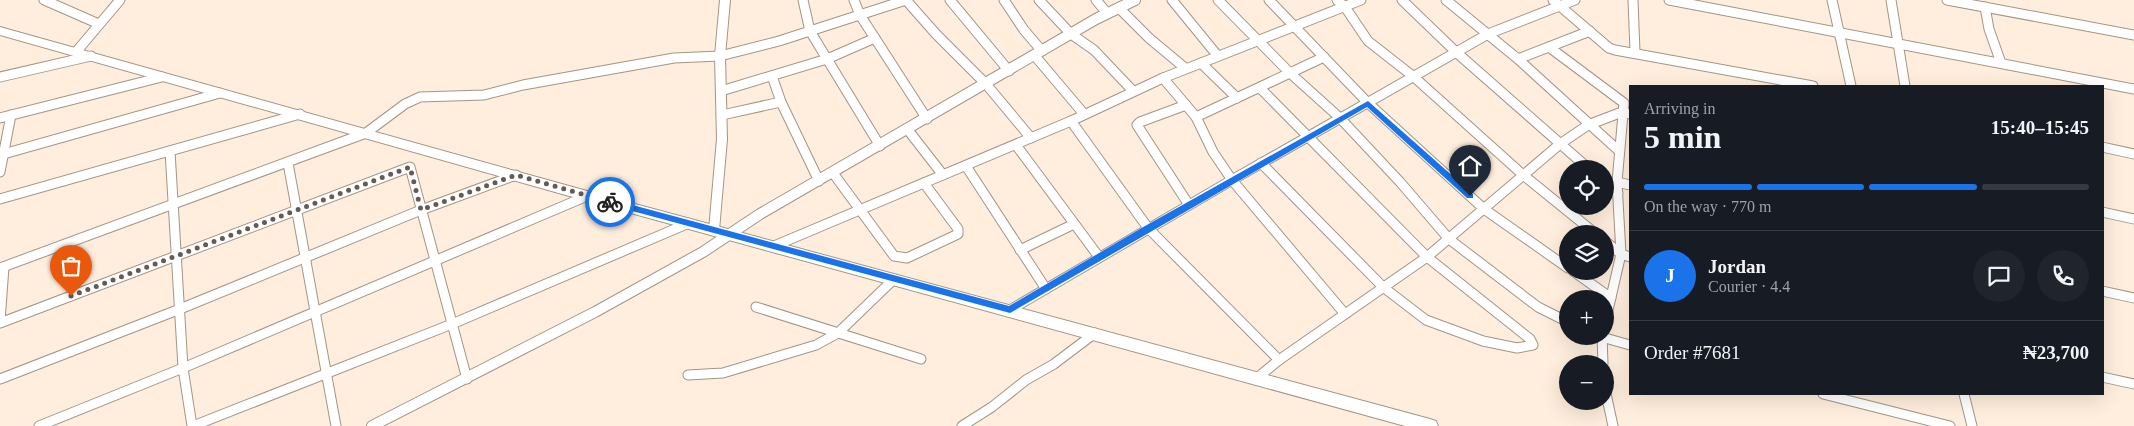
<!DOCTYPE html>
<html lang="en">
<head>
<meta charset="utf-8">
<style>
  body { margin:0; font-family:Georgia,serif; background:#20242c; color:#f1f3f6; height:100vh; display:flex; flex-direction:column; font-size:19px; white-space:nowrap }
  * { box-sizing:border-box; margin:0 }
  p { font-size:16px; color:#9ea1a6 }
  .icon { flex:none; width:28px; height:28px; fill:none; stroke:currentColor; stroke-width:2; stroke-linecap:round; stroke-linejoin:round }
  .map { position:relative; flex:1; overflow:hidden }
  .drawer { position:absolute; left:1629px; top:85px; width:475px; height:310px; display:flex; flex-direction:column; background:#171b24; border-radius:0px; box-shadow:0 5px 20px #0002 }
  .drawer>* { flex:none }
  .tools { position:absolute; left:1559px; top:160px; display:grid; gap:10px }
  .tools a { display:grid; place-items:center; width:55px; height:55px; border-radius:50%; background:#171b24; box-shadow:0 5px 20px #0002; font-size:25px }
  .pin { position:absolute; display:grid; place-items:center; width:42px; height:42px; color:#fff; margin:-51px -21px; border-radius:50% 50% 50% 0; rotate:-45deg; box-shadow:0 0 5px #0007 }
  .pin .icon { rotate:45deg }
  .courier { position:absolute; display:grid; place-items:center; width:50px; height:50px; margin:-25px; border:4px solid #1a73e8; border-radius:50%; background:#fff; color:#222; box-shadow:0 1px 6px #0007 }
  .headline em { font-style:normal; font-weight:800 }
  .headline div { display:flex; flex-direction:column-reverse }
  .headline { display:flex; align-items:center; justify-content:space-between; height:85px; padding:0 15px }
  h1 { font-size:32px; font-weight:800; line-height:38px }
  .bar { display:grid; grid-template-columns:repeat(4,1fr); gap:8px 5px; align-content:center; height:60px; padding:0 15px }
  .bar i { height:6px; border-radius:4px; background:#363941 }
  .bar .selected { background:#1a73e8 }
  .bar p { grid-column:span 4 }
  .line { display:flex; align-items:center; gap:12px; padding:0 15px; border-top:1px solid #363941 }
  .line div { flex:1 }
  .round { display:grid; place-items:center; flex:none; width:52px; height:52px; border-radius:26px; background:#20242c }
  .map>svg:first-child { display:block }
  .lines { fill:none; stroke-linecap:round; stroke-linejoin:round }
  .minor-casing { stroke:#a49585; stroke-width:11 }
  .tertiary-casing { stroke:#a49585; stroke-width:12 }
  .primary-casing { stroke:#a49585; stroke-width:2 }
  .minor { stroke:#fff; stroke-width:9 }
  .tertiary { stroke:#fff; stroke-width:10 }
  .primary { fill:#fff; fill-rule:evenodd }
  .route { fill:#1a73e8 }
  .done { stroke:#655b52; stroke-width:5; stroke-dasharray:0 9 }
</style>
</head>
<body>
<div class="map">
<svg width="2134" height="426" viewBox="0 0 2134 426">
  <rect width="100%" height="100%" fill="#fed"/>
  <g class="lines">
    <g class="minor-casing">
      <g id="minor">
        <polyline points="44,0 99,24"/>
        <polyline points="803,0 810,31 880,146"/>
        <polyline points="854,0 860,15 927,119"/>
        <polyline points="906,0 936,34 986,84 1031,138"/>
        <polyline points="950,0 1009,71"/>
        <polyline points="1004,0 1024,30 1042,51"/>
        <polyline points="1039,0 1071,34 1094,50 1133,91"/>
        <polyline points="1096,0 1107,13"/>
        <polyline points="1172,0 1217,55"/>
        <polyline points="1218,0 1290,73 1340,118 1400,182 1449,239 1538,307 1568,322"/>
        <polyline points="1269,0 1368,103 1484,209 1568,268"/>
        <polyline points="1337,0 1345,7 1368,41 1414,77 1522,174 1596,234"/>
        <polyline points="1402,0 1456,52 1589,169"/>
        <polyline points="1446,0 1518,59 1619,151"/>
        <polyline points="1553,0 1609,48 1615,50 1813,86"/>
        <polyline points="1633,0 1635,52"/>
        <polyline points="1669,0 2134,89"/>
        <polyline points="1832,0 1851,86"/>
        <polyline points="1891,0 1905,86"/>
        <polyline points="1947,0 2134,35"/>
        <polyline points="1985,7 1989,29 2001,63"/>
        <polyline points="1119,8 1149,38 1185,68"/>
        <polyline points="1549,47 1624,103 1617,182 1621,254 1605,323"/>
        <polyline points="76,52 120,0"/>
        <polyline points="1035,56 1084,114"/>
        <polyline points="1518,59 1590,31"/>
        <polyline points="1201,63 1237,98"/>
        <polyline points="772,76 781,102 819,181"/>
        <polyline points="0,77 91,56"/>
        <polyline points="1163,78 1196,117 1213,152 1232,180 1345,314"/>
        <polyline points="1260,88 1427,257 1530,339 1533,345 1517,348 1483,341 1426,320 1383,287 1261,163"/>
        <polyline points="721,91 827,59 875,38"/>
        <polyline points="1186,105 1140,122 1137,125 1189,205"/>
        <polyline points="722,115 781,102"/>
        <polyline points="1196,117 1324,57"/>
        <polyline points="0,118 162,77"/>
        <polyline points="1071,121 1148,228 1279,360"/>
        <polyline points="908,130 943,175"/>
        <polyline points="1016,145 1099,257"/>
        <polyline points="2102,147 2134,154"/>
        <polyline points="170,151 183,368 192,426"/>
        <polyline points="0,155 220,93"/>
        <polyline points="288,163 336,426"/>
        <polyline points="966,166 1046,289"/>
        <polyline points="0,172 11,115"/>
        <polyline points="833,173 894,256 907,258 958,234 958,229 924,183"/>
        <polyline points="1617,182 1630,185"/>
        <polyline points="1605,183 1618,193"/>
        <polyline points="0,199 300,114"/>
        <polyline points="2102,212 2134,219"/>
        <polyline points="1605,241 1621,254 1630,257"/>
        <polyline points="774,246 1071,121 1163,78 1361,0"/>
        <polyline points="1020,250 1074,224"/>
        <polyline points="0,268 366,133 405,104 420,97 484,95 523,85 674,58 720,56 779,41 906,0"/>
        <polyline points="1573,271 1611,298"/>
        <polyline points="2102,291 2134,298"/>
        <polyline points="756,307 921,359"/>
        <polyline points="1010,310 1232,180 1488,34 1575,0"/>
        <polyline points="0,321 4,267"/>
        <polyline points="0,323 410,167 467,379"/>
        <polyline points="1598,336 1630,345"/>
        <polyline points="1602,336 1603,364"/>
        <polyline points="688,375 723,373 816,345 838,333 894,279"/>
        <polyline points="2102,377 2134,384"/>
        <polyline points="1257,378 1279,360 1427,257 1560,144 1588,125 1622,112 1630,114"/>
        <polyline points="0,379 180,309 421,210 516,175"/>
        <polyline points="1605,389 1613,426"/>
        <polyline points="1823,394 1950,426"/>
        <polyline points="1964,394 1972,426"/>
        <polyline points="39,426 183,368 587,196"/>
        <polyline points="193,426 452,324 689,223"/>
        <polyline points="962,426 992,407 1026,380 1054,364 1095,333"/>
      </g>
    </g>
    <g class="tertiary-casing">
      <g id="tertiary">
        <polyline points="714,230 722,139 720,56 725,0"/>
        <polyline points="372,426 595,312 703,252 760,214 1096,19 1135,0"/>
      </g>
    </g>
    <g class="primary-casing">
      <polygon id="primary" points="0,27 587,191 1430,419 1436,421 1438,426 1405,426 587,201 0,35"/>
    </g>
    <use href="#minor" class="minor"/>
    <use href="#tertiary" class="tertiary"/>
    <use href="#primary" class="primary"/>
  </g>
  <polygon class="route" points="1368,101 1473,194 1473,198 1467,198 1367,107 1010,313 610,205 606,202 610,199 1009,306 1145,226"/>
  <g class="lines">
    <polyline class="done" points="71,296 410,167 421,210 516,175 610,202"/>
  </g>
</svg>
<div class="tools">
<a><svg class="icon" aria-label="locate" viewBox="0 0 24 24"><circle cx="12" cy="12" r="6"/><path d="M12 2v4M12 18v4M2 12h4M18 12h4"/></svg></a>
<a><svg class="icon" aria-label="layers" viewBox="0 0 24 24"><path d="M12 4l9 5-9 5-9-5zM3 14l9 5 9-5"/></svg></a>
<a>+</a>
<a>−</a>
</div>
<div class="pin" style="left:71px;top:296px;background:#ea580c"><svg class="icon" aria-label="bag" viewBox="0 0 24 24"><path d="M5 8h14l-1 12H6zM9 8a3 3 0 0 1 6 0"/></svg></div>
<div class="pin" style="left:1470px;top:196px;background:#1f2937"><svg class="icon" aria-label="home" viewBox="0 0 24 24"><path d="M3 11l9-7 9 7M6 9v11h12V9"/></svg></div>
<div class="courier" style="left:610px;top:202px"><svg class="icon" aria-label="bike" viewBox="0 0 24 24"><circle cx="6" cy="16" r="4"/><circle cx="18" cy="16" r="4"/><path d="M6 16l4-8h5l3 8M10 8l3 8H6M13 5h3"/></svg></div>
<section class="drawer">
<div class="headline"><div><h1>5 min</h1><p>Arriving in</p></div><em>15:40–15:45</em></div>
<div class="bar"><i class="selected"></i><i class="selected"></i><i class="selected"></i><i></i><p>On the way · 770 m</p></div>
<div class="line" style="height:90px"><b class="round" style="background:#1a73e8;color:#fff">J</b><div><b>Jordan</b><p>Courier · 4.4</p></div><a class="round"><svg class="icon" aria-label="chat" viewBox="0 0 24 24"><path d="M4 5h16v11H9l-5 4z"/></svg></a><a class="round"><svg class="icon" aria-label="phone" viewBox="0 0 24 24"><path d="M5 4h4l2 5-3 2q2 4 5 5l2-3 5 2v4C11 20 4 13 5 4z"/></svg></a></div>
<div class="line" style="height:65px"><div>Order #7681</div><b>₦23,700</b></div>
</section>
</div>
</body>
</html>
